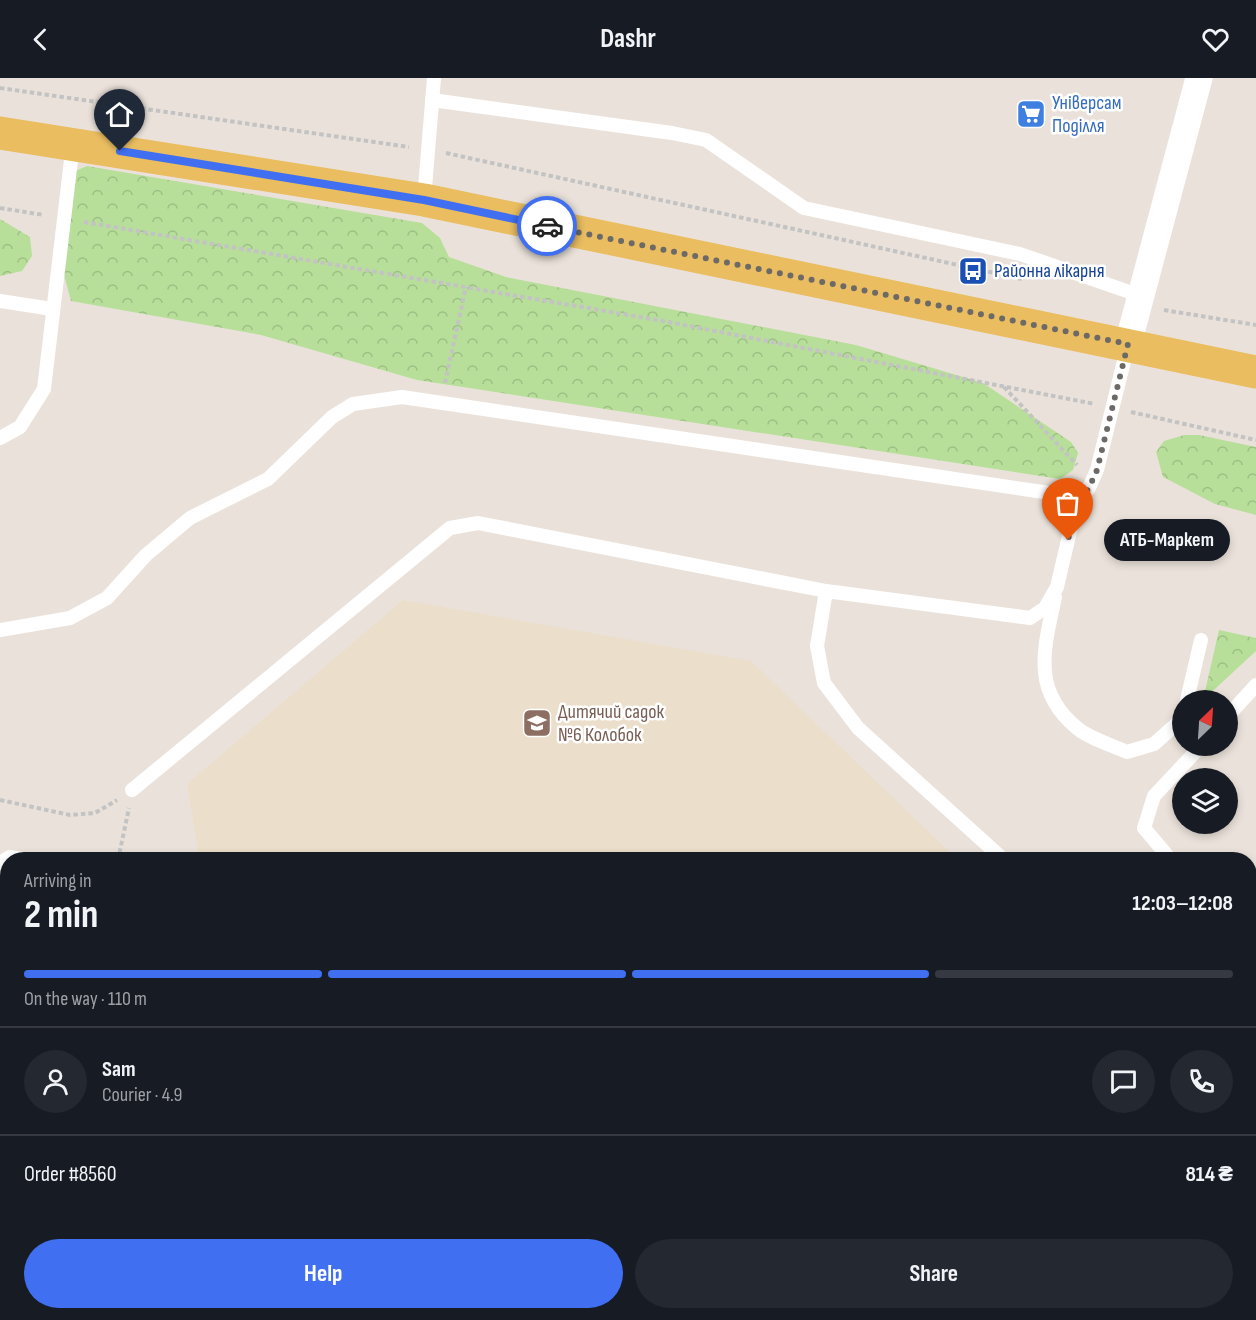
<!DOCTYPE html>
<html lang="en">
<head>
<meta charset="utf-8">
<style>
  body { margin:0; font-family:"Sofia Sans Condensed",sans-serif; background:#242831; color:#f1f3f6; height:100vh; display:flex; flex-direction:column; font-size:22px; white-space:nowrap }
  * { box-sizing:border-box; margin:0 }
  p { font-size:20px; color:#9ea1a6 }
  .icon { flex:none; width:33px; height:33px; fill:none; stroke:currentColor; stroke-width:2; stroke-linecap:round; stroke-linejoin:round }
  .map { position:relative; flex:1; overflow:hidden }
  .details { position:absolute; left:0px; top:774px; width:1257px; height:468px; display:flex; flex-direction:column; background:#171b24; border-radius:24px 24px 0 0; box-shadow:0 3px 9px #0003 }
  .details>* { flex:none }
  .needle { width:39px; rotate:25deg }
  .buttons { position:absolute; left:1172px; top:612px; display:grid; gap:12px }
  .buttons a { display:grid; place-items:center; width:66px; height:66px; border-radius:50%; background:#171b24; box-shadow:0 3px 9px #0003; font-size:30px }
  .pin { position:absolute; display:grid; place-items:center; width:51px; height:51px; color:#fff; margin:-62px -26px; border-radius:50% 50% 50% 0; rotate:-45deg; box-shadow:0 0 6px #0007 }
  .pin .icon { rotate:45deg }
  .courier { position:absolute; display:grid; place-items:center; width:60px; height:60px; margin:-30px; border:4px solid #4070f1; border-radius:50%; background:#fff; color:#222; box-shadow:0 2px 8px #0007 }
  .bubble { position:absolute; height:42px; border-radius:21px; background:#171b24; box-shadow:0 3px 9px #0003; font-size:20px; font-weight:700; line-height:42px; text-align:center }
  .headline em { font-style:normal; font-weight:700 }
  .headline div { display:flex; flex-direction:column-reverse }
  .headline { display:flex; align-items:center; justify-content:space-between; height:102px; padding:0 24px }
  h1 { font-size:39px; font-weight:700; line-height:45px }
  .bar { display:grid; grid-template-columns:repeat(4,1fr); gap:9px 6px; align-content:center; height:72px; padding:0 24px }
  .bar i { height:8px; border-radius:4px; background:#363941 }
  .bar .active { background:#4070f1 }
  .bar p { grid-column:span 4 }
  .line { display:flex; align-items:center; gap:15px; padding:0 24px; border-top:2px solid #363941 }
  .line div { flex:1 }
  .round { display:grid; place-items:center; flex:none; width:63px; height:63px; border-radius:32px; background:#242831 }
  .cta { display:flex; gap:12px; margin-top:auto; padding:12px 24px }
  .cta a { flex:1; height:69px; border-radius:36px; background:#4070f1; color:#fff; font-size:24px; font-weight:700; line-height:69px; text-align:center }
  .cta a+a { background:#242831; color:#f1f3f6 }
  header { display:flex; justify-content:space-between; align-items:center; height:78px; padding:0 24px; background:#171b24; font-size:27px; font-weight:700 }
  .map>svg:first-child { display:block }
  .education { fill:#ebdeca }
  .medical { fill:#f1d7db }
  .forest { fill:url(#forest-crowns) }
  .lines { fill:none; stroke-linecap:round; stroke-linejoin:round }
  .path { stroke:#c3c3c3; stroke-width:4; stroke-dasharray:4.5 3; stroke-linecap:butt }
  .lane { stroke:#fff; stroke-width:14 }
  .street { stroke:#fff; stroke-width:27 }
  .primary { stroke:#e9bd60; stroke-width:33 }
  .done { stroke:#6c6966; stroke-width:6; stroke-dasharray:0 10.8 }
  .route { stroke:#4070f1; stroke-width:8 }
  .labels { text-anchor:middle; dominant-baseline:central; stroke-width:5; stroke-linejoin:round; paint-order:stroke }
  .shop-label { font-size:20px; fill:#366cbe; stroke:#fff; text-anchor:start }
  .transit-label { font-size:20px; fill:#164399; stroke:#fff; text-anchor:start }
  .education-label { font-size:20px; fill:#785e54; stroke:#fff; text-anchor:start }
</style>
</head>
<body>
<header><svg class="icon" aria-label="back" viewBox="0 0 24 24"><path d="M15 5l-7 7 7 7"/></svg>Dashr<svg class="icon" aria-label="heart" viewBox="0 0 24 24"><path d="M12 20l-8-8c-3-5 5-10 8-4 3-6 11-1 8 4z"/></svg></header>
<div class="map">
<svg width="1256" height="1242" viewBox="0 0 1256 1242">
  <defs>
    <pattern id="forest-crowns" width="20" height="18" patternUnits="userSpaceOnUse" patternTransform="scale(1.5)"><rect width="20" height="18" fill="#b7df99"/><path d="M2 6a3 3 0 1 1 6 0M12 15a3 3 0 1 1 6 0" fill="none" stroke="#9dbf84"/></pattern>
  </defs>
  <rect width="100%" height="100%" fill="#eae2da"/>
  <polygon class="education" points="403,522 751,583 957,781 212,782 199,779 187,706"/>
  <polygon class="medical" points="1256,845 1256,1142 1250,1141 1250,855"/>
  <g class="forest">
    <polygon points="87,88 422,145 440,160 449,179 506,199 856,267 983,305 1071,364 1078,375 1073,392 1060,401 417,302 261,257 71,223 63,193 73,94"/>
    <polygon points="0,141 30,159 32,178 22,193 0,198"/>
    <polygon points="1184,357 1199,357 1256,369 1256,437 1215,426 1163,399 1156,374 1164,363"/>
    <polygon points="1219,552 1256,560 1256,573 1203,622"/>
    <polygon points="1256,885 1256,1066 1250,1070 1250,889"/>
  </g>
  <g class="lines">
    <g class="path">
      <polyline points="0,10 409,69"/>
      <polyline points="446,75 1022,201"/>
      <polyline points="0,130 44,137"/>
      <polyline points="84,144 658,242 1095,326"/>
      <polyline points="1164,232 1256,247"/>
      <polyline points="445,305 466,209"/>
      <polyline points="1004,309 1077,387"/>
      <polyline points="1131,334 1256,362"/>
      <polyline points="0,722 70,737 95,735 117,722"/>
      <polyline points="118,782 129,730"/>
      <polyline points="1250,1146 1256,1149"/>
      <polyline points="376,1234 383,1242"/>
      <polyline points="496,1242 503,1234"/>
    </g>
    <g class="lane">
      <polyline points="432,22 672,55 706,62 804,130 1020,176 1141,218"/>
      <polyline points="424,122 434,0"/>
      <polyline points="0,223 52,231"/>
      <polyline points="0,360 20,349 44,311 73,65"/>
      <polyline points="826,513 817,568 824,605 858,650 1004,782"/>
      <path d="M1055,519C1044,571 1031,612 1077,650C1090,661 1112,667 1127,674L1154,666L1182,641"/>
      <polyline points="0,552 70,540 107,520 146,477 190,440 268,401 332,339 353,326 402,319 1070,418 1088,412 1097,392 1128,267"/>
      <polyline points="1187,622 1201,562"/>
      <polyline points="1227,639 1256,607"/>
      <polyline points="132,712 450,450 478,445 826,513 1030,540 1045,530 1057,509 1079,415"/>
      <polyline points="1171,782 1144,750 1154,718 1201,668"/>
      <polyline points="0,785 10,779 30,782"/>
      <polyline points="0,1054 8,1054"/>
      <polyline points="746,1234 746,1242"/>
      <polyline points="231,1242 232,1234"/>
      <polyline points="617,1242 620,1234"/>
      <polyline points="1167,1242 1167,1241"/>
    </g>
    <polyline class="street" points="1128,266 1199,0"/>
    <polyline class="primary" points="0,55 424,122 1256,294"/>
  </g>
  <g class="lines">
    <polyline class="done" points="547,148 1128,266 1097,392 1088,412 1079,415 1068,462"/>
    <polyline class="route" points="120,73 424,122 547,148"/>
  </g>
  <defs>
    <g id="supermarket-square" transform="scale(1.5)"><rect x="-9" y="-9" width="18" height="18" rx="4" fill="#3f7fe0" stroke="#fff"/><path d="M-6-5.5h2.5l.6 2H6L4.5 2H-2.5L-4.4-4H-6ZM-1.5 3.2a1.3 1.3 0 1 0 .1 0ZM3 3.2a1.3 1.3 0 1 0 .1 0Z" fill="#fff"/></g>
    <g id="bus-square" transform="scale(1.5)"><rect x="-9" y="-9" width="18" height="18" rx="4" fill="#1a4fb4" stroke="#fff"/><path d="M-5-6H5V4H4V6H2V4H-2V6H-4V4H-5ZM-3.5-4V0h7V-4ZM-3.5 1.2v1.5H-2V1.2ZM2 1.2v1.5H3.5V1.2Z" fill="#fff"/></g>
    <g id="school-square" transform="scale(1.5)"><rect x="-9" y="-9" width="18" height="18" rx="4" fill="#8d6e63" stroke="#fff"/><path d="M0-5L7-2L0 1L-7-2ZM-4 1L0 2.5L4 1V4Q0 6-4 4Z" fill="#fff"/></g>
  </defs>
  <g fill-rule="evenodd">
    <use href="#supermarket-square" x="1031" y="36"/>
    <use href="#bus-square" x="973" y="193"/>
    <use href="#school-square" x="537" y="645"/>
  </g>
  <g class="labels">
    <g class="shop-label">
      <text x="1052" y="25">Універсам<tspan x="1052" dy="23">Поділля</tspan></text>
    </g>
    <g class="transit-label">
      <text x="994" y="193">Районна лікарня</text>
    </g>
    <g class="education-label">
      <text x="558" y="634">Дитячий садок<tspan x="558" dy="23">№6 Колобок</tspan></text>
    </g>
  </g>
</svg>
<div class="buttons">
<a><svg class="needle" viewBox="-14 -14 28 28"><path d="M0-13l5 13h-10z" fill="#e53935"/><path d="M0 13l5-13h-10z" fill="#9ea1a6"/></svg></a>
<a><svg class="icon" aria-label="layers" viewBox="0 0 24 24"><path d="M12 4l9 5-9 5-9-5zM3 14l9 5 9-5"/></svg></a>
</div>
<div class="pin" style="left:1068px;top:462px;background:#ea580c"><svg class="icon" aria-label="bag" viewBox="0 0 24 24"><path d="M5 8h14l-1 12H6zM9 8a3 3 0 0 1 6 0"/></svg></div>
<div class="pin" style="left:120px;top:73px;background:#1f2937"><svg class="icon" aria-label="home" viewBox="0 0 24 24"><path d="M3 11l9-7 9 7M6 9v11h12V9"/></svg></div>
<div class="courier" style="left:547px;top:148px"><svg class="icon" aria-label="car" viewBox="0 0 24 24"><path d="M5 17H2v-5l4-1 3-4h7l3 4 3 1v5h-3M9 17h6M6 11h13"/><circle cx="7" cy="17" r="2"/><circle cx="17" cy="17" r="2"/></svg></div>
<div class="bubble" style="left:1104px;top:441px;width:126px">АТБ-Маркет</div>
<section class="details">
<div class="headline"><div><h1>2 min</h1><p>Arriving in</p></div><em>12:03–12:08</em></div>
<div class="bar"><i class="active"></i><i class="active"></i><i class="active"></i><i></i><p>On the way · 110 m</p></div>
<div class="line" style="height:108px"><a class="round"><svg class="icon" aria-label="person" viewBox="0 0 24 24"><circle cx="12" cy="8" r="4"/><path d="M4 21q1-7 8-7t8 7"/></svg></a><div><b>Sam</b><p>Courier · 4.9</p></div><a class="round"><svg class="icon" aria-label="chat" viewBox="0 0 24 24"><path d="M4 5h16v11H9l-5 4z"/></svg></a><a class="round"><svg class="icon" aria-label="phone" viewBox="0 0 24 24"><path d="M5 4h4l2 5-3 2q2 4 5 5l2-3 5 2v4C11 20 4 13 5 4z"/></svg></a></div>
<div class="line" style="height:78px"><div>Order #8560</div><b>814 ₴</b></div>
<div class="cta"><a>Help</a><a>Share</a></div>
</section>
</div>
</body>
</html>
